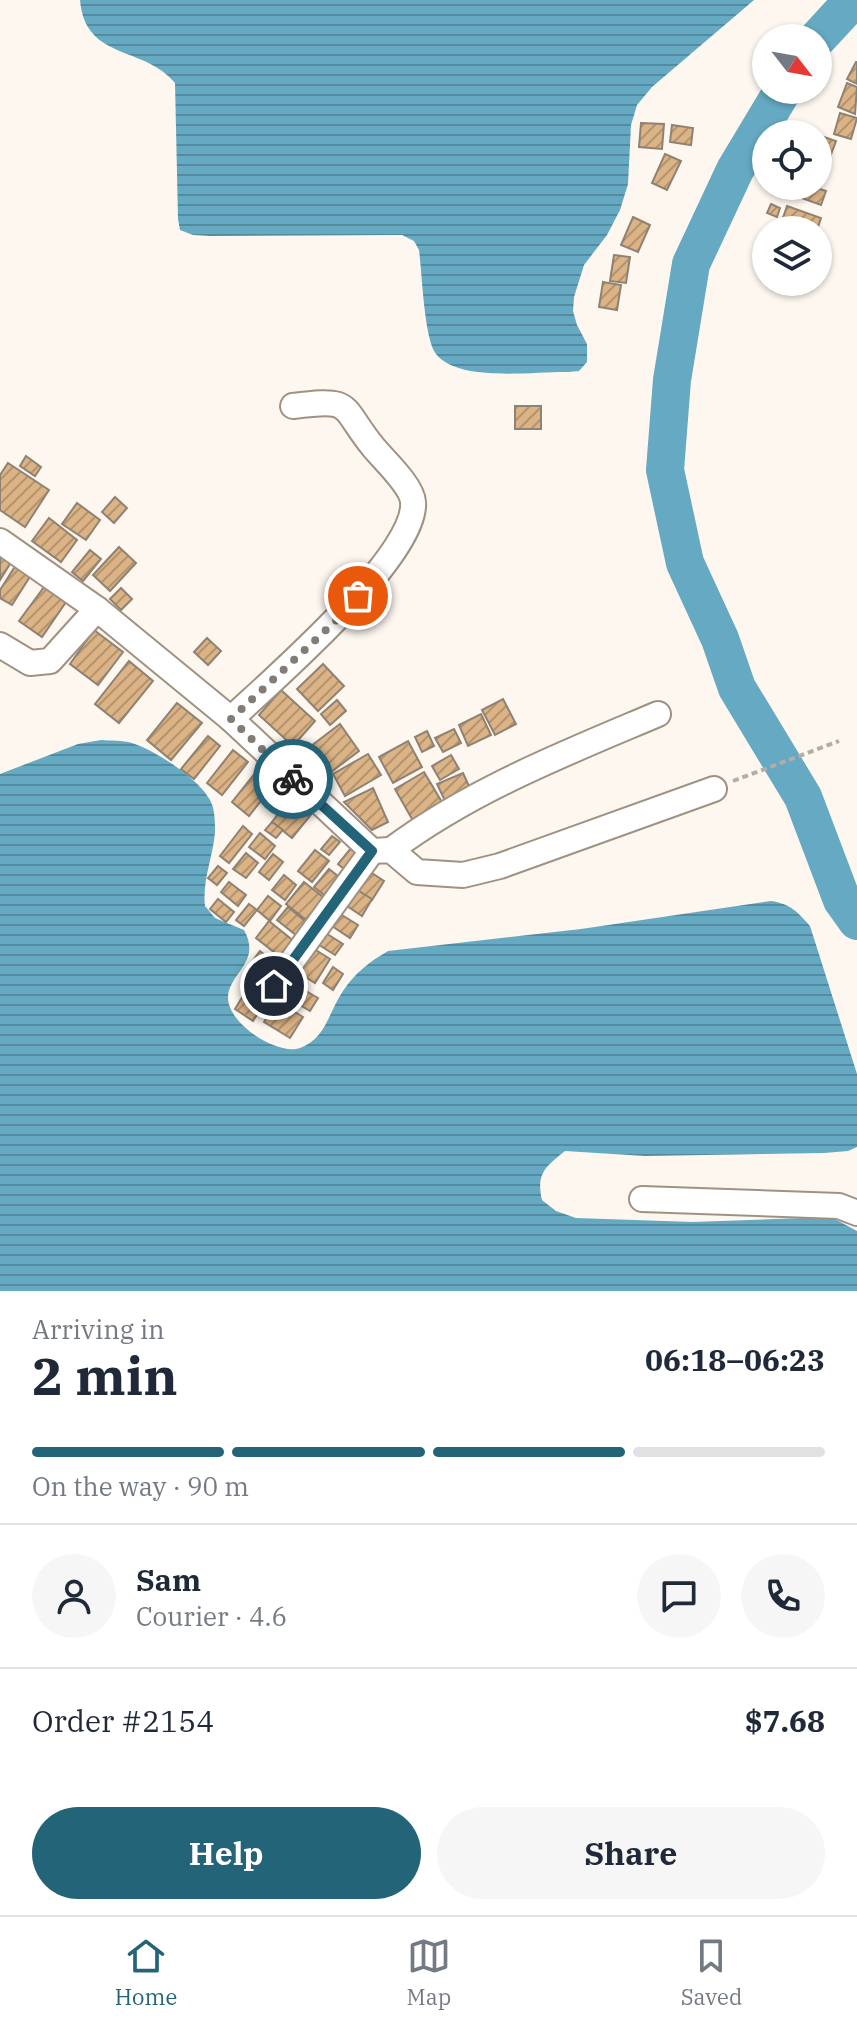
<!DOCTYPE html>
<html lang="en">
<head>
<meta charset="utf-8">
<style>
  body { margin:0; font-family:"IBM Plex Serif",serif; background:#f6f6f7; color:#1f2937; height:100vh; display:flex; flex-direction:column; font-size:30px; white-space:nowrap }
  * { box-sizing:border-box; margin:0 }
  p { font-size:26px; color:#747a83 }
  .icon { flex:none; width:44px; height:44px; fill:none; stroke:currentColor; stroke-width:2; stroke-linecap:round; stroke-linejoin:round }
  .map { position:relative; height:1291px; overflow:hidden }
  .details { display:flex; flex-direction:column; background:#fff; flex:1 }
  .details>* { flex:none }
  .needle { width:52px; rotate:121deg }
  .tools { position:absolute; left:752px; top:24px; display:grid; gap:16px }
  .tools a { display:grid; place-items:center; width:80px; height:80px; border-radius:50%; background:#fff; box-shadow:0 2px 6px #0004; font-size:40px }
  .pin { position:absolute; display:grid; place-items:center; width:68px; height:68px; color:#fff; margin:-34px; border:4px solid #fff; border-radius:50%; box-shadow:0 2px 8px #0007 }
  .courier { position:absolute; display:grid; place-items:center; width:80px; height:80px; margin:-40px; border:6px solid #246479; border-radius:50%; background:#fff; color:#222; box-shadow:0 2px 10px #0007 }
  .head em { font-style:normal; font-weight:700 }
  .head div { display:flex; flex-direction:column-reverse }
  .head { display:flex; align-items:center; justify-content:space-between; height:136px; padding:0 32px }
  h1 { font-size:52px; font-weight:700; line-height:60px }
  .bar { display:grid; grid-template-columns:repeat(4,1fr); gap:12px 8px; align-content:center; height:96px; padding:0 32px }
  .bar i { height:10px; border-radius:6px; background:#e0e1e3 }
  .bar .selected { background:#246479 }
  .bar p { grid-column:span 4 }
  .line { display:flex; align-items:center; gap:20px; padding:0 32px; border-top:2px solid #e0e1e3 }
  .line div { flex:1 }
  .round { display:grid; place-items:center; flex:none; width:84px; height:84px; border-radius:42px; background:#f6f6f7 }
  .primary-button { display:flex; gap:16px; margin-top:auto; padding:16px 32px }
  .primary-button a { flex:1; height:92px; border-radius:48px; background:#246479; color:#fff; font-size:32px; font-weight:700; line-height:92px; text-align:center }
  .primary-button a+a { background:#f6f6f7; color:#1f2937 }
  .tab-bar { display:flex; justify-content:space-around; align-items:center; height:112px; border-top:2px solid #e0e1e3; background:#fff; font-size:22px; color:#747a83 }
  .tab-bar a { display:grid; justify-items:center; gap:4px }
  .tab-bar .selected { color:#246479 }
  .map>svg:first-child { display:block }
  .water { fill:url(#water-rules) }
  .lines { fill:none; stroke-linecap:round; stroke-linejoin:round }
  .river { stroke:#65a9c2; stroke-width:38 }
  .building { fill:url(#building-hatch); stroke:#8f8273; stroke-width:2 }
  .street-casing { stroke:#a09283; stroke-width:28 }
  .path { stroke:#b3ada6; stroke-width:4; stroke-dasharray:6 4; stroke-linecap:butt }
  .street { stroke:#fff; stroke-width:24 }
  .done { stroke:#827c76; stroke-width:8; stroke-dasharray:0 14.4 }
  .route { stroke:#246479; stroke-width:10 }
</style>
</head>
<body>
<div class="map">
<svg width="857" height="1291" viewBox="0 0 857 1291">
  <defs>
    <pattern id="water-rules" width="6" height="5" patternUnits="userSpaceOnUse" patternTransform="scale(2)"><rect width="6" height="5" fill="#65a9c2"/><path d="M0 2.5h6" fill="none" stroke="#558b9e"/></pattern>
    <pattern id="building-hatch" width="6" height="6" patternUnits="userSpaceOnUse" patternTransform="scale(2)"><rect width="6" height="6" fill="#dcb384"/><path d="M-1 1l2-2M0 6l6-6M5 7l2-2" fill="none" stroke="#b4936d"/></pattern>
  </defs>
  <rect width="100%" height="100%" fill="#fdf7f0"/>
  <g class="water">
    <path d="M80,0H754L652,87L637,105L631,125L628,184L620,210L607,235L584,265L574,297L573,311L577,325L587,344V362L579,371L569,372C535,371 459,383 436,354C424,339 422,272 419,250L414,241L402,235L210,236L193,235L180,230L178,219L175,83C144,45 85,61 80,0Z"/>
    <path d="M101,740C111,741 122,740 132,743C155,750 201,780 211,802C215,811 215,822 215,832C213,857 202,881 205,906L215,918L244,930C262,962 229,973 228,997C227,1023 277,1056 300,1048C326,1039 329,1011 343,991C355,973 369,962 388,951L581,929L771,901C790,904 797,911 810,926L857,1074V1147L848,1151L824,1153L645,1156L565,1151C545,1167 536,1174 542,1200L556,1211L576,1218L693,1222L831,1217L857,1231V1291H0V774L78,744Z"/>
  </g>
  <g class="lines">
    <g class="river">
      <polyline points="818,38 853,0"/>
      <polyline points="783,90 735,170 691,264 672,380 665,470 685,563 720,639 737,688 803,797 842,900 857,921"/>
    </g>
  </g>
  <g class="building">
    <polygon points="856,62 857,62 857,84 847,79"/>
    <polygon points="847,83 857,87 855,114 838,107"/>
    <polygon points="840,113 857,118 851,139 834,134"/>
    <polygon points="641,123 664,124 662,149 639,147"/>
    <polygon points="672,125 693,128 691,145 670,142"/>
    <polygon points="818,135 836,141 830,157 818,153"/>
    <polygon points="665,154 681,161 667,190 652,183"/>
    <polygon points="818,166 827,169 821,186 818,185"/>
    <polygon points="800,186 810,186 826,191 821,205 796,196"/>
    <polygon points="771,204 780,208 777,217 767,213"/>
    <polygon points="787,206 821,218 817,230 808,230 782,221"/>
    <polygon points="633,217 650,225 638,252 621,245"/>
    <polygon points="614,255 630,257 626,283 610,281"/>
    <polygon points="603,282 621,285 617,310 599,307"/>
    <rect x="515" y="406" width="26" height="23"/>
    <polygon points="26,456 41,467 35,476 20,466"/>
    <polygon points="8,463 49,490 25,527 0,510 0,475"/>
    <polygon points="115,497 127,508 114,523 102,512"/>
    <polygon points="77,503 100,520 86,540 62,524"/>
    <polygon points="49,518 77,540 61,562 32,541"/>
    <polygon points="119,547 136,563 110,591 93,575"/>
    <polygon points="90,550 101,559 83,581 72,572"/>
    <polygon points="0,551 13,559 0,580"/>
    <polygon points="16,565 31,575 12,605 0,598 0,590"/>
    <polygon points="44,587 66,602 42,637 19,621"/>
    <polygon points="121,588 132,599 121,610 110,599"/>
    <polygon points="94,630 123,652 98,685 70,664"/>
    <polygon points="207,638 221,651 208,665 194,652"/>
    <polygon points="129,661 153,681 119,723 95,704"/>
    <polygon points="323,664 344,686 318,711 297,689"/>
    <polygon points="281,690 315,721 293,746 259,715"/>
    <polygon points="503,699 516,724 495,735 482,710"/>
    <polygon points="337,700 346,711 330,725 321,714"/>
    <polygon points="177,703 202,723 171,760 147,740"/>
    <polygon points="481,714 491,735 468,746 459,725"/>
    <polygon points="340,724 359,751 318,782 298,756"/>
    <polygon points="454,729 461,743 443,752 435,738"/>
    <polygon points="427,731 434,746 422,752 415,737"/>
    <polygon points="208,736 220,746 194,779 181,769"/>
    <polygon points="408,741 422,767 393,783 379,757"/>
    <polygon points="233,750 248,762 222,795 207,783"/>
    <polygon points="368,754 381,775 345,796 333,774"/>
    <polygon points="451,755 459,769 440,780 432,766"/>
    <polygon points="259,768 276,782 249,816 232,802"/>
    <polygon points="424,772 446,809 416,826 395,789"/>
    <polygon points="463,773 472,793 447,805 437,784"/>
    <polygon points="373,788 388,822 372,830 344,802"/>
    <polygon points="293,794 314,811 292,838 272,822"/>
    <polygon points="272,822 283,830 276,838 265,830"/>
    <polygon points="243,826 252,834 229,863 220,856"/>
    <polygon points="260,833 275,846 265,859 249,847"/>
    <polygon points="332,836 340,842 329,855 321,849"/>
    <polygon points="356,842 366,851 349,873 338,864"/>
    <polygon points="315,850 329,861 312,882 298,871"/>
    <polygon points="246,853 258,863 246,878 233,869"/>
    <polygon points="273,854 283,862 269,880 259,872"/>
    <polygon points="218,866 227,873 217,885 208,878"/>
    <polygon points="329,869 343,880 328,898 314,887"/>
    <polygon points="366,869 384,881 372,900 354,888"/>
    <polygon points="284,875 296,885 285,900 272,890"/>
    <polygon points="229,882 246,895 238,906 221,892"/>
    <polygon points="304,882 328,901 310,923 286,904"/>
    <polygon points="354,888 372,899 362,916 344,904"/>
    <polygon points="268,896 281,906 270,921 257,910"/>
    <polygon points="218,899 234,912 226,922 210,909"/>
    <polygon points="249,904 257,910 244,926 236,920"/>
    <polygon points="288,907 311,926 301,939 277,920"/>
    <polygon points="337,912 358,925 350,938 329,924"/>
    <polygon points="269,921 296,943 283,959 256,938"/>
    <polygon points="324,932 343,944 335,955 316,943"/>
    <polygon points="311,947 330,959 315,983 296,971"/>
    <polygon points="260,951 279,966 266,982 248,967"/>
    <polygon points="333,967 343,974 333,990 323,983"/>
    <polygon points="251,983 270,995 253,1021 235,1009"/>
    <polygon points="287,983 297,989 290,999 280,992"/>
    <polygon points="306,991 318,998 310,1011 298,1004"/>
    <polygon points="277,1001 303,1017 290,1038 264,1022"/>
  </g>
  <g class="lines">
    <g class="street-casing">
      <g id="street">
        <polyline points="0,541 97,609 231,719 372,851 391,850 417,872 463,875 500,866 714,789"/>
        <polyline points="0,645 30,663 50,661 97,609"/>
        <path d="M231,719C270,682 418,555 413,502C412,486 385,461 374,448C339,405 355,398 293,406"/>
        <path d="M391,850C471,790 566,753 658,714"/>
        <polyline points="274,986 372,851"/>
        <polyline points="642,1199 839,1206 857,1213"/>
      </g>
    </g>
    <polyline class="path" points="733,781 839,741"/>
    <use href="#street" class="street"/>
  </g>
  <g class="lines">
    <polyline class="done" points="293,779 231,719 342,615 358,596"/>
    <polyline class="route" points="274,986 372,851 293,779"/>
  </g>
</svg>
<div class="tools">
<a><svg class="needle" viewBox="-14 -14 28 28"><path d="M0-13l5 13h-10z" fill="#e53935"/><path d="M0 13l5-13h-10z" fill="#747a83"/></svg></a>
<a><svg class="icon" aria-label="locate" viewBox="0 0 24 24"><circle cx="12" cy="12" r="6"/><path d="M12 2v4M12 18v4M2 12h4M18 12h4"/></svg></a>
<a><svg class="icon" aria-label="layers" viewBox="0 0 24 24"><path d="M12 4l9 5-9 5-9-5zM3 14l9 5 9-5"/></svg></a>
</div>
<div class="pin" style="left:358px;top:596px;background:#ea580c"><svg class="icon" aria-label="bag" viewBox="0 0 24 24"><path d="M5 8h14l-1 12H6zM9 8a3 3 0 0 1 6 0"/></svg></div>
<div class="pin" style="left:274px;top:986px;background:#1f2937"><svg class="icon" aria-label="home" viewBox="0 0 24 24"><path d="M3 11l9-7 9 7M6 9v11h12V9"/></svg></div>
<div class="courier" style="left:293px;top:779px"><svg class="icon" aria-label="bike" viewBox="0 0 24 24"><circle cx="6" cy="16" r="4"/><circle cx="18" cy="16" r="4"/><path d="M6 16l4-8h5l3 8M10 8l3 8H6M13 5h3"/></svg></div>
</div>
<section class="details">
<div class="head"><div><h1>2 min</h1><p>Arriving in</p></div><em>06:18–06:23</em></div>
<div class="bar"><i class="selected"></i><i class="selected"></i><i class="selected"></i><i></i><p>On the way · 90 m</p></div>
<div class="line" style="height:144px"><a class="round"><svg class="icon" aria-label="person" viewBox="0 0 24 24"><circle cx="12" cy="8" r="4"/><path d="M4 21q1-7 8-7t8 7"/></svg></a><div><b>Sam</b><p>Courier · 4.6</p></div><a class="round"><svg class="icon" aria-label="chat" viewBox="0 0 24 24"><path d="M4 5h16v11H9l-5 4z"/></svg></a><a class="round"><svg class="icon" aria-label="phone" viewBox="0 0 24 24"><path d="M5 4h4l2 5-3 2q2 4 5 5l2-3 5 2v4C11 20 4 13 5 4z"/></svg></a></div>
<div class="line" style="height:104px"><div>Order #2154</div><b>$7.68</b></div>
<div class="primary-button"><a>Help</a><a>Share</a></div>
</section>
<nav class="tab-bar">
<a class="selected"><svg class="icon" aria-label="home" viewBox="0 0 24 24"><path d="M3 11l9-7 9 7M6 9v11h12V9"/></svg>Home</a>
<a><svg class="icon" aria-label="map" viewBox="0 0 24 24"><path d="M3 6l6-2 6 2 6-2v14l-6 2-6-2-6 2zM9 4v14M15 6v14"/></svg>Map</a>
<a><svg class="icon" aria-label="saved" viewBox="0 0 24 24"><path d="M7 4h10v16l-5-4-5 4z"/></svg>Saved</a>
</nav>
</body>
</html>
